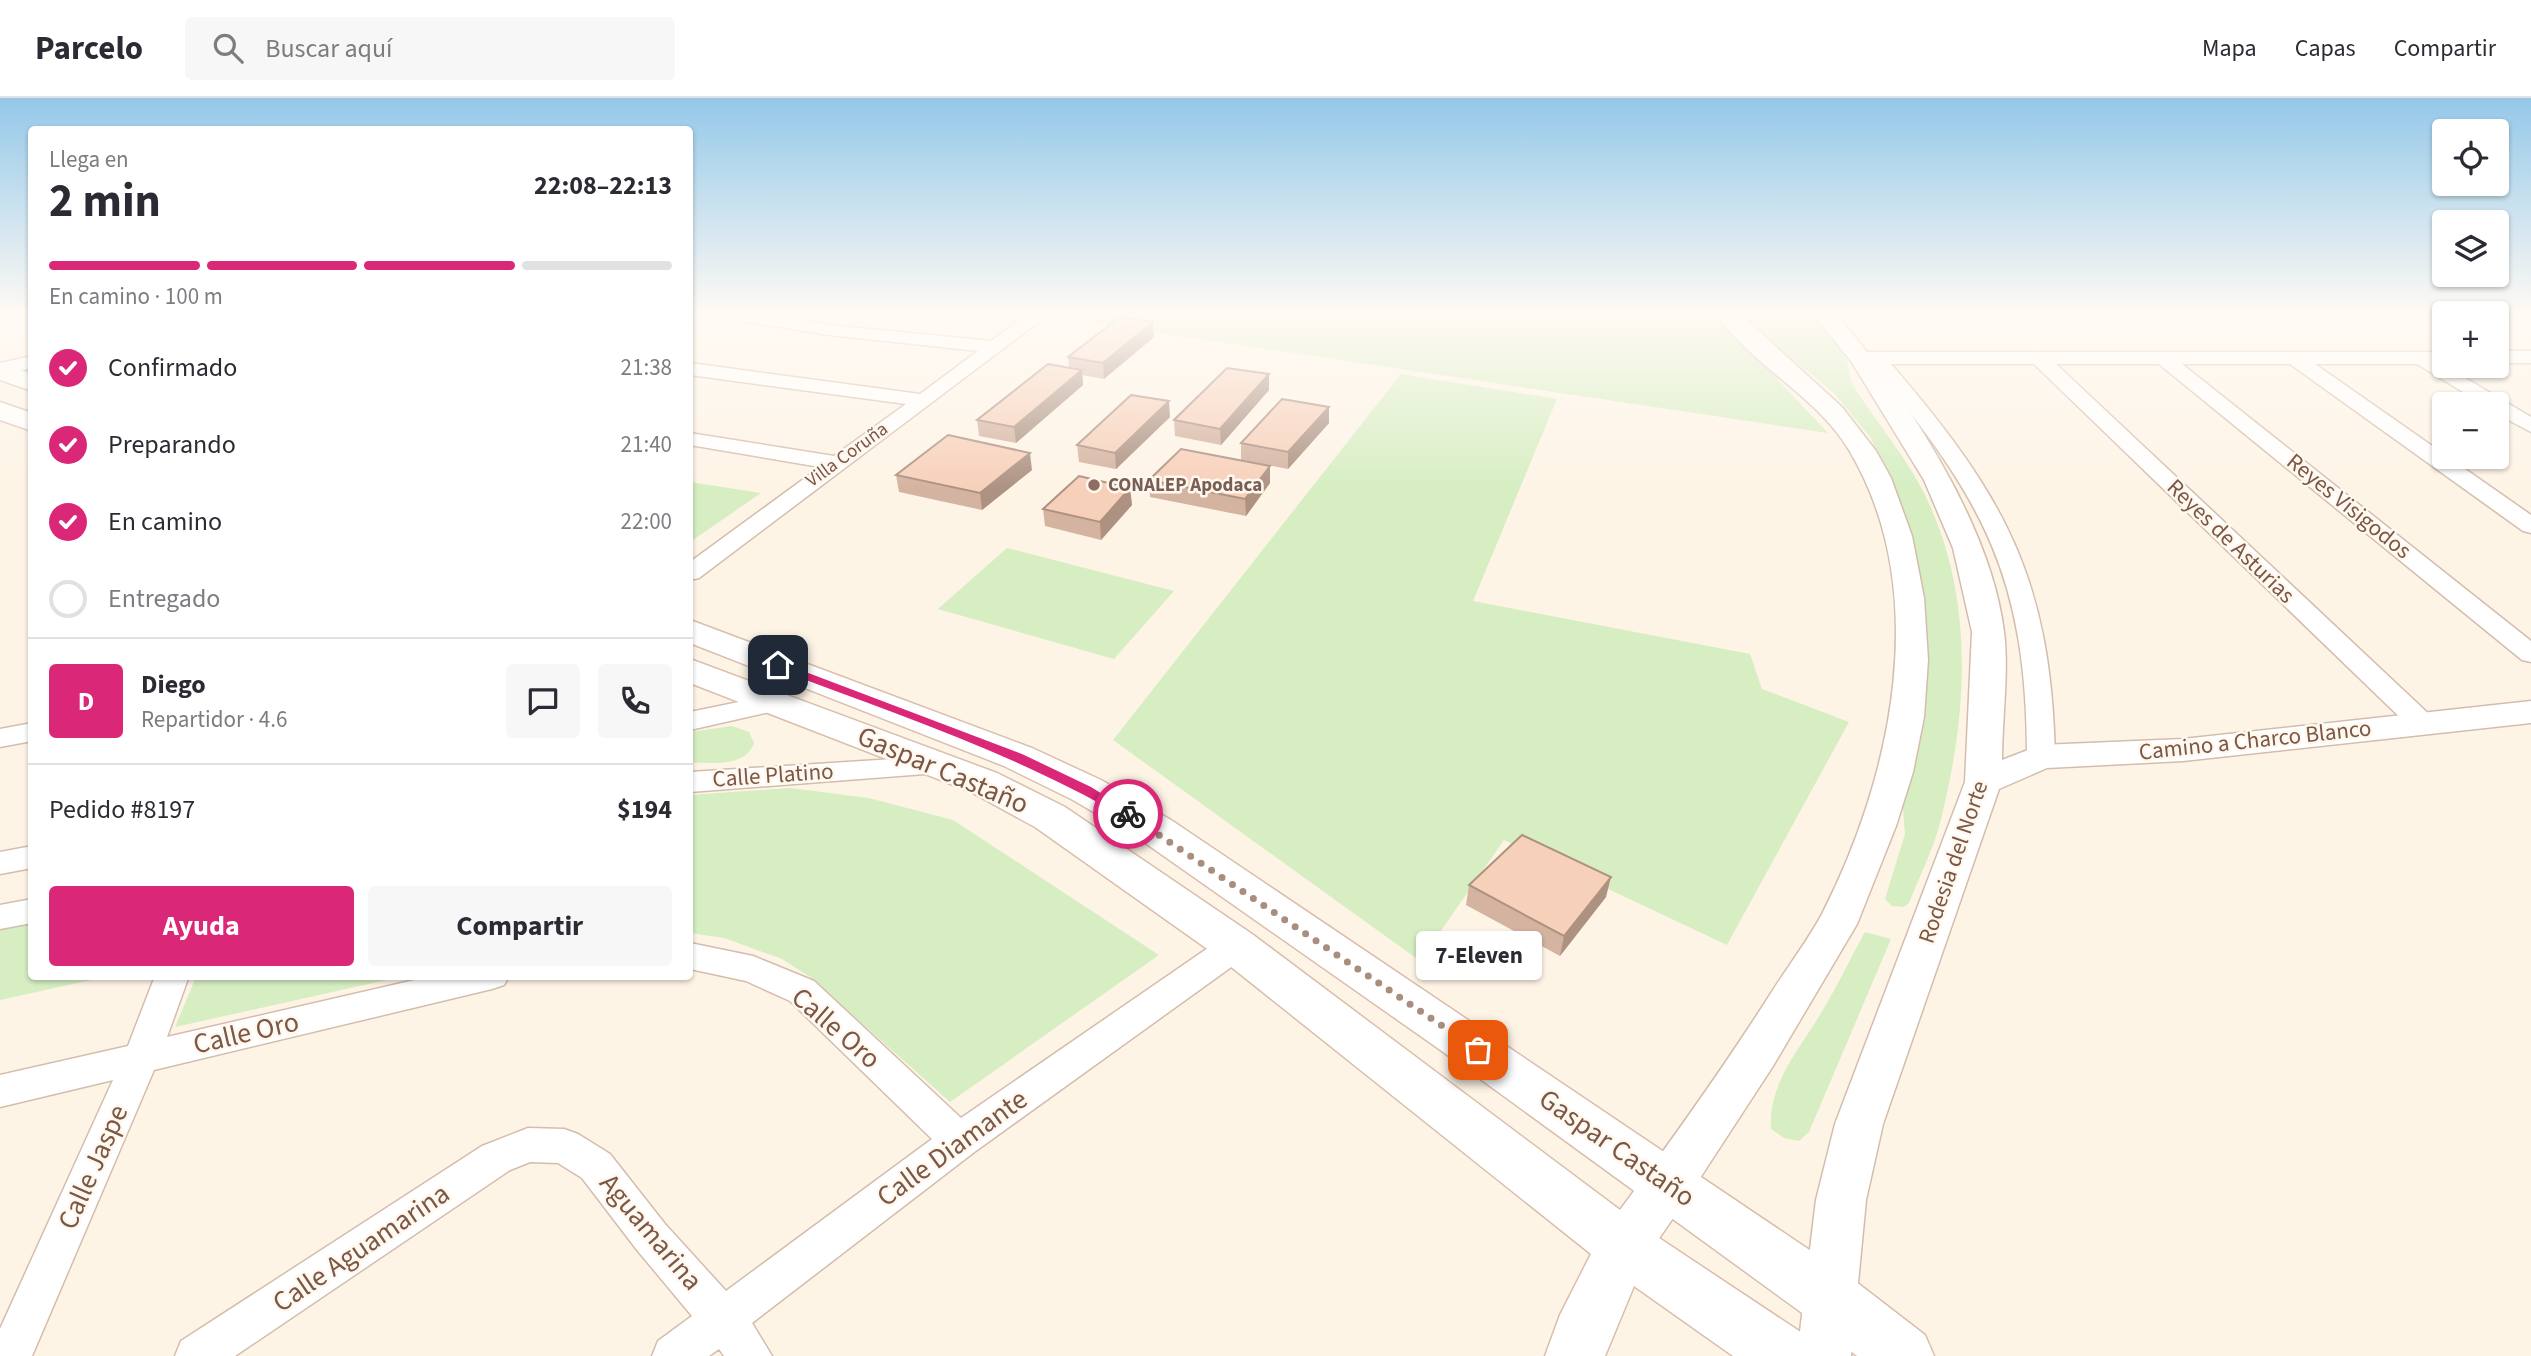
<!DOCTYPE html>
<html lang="es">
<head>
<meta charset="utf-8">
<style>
  body { margin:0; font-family:"Source Sans 3",sans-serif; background:#f7f7f7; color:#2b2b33; height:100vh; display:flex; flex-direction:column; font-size:26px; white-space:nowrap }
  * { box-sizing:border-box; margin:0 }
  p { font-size:23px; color:#7c7c81 }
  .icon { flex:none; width:38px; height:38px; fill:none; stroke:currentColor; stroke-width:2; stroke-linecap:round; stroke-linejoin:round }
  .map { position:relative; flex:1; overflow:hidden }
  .details { position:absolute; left:28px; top:28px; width:665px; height:854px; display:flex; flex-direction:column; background:#fff; border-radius:7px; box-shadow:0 2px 5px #0004 }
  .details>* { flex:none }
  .fabs { position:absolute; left:2432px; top:21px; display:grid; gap:14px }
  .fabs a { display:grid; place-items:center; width:77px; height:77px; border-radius:7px; background:#fff; box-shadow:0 2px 5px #0004; font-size:35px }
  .pin { position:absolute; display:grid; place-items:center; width:60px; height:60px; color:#fff; margin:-30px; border-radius:14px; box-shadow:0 4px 10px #0006 }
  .courier { position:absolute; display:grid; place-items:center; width:70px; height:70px; margin:-35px; border:5px solid #db2777; border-radius:50%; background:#fff; color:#222; box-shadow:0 2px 9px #0007 }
  .bubble { position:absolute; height:49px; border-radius:7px; background:#fff; box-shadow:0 2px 5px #0004; font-size:23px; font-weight:700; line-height:49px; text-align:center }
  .head em { font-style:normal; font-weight:700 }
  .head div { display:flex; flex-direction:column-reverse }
  .head { display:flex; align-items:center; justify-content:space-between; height:119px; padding:0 21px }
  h1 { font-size:46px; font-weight:700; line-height:52px }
  .bar { display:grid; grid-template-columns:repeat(4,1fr); gap:10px 7px; align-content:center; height:84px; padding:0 21px }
  .bar i { height:9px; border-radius:5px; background:#e1e1e2 }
  .bar .selected { background:#db2777 }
  .bar p { grid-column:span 4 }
  .line { display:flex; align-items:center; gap:18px; padding:0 21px; border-top:2px solid #e1e1e2 }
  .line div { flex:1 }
  .round { display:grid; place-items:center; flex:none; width:74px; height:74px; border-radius:7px; background:#f7f7f7 }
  ol { padding:0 21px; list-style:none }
  li { display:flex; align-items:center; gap:21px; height:77px }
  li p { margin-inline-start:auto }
  li .icon { padding:7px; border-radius:50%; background:#db2777; color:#fff; stroke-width:4 }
  li:last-child { color:#7c7c81 }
  li i { width:38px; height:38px; border:4px solid #e1e1e2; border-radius:50% }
  .button { display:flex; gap:14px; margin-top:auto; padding:14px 21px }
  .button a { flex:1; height:80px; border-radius:7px; background:#db2777; color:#fff; font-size:28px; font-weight:700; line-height:80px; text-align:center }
  .button a+a { background:#f7f7f7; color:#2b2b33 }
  header { display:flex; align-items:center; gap:42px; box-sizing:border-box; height:98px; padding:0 35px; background:#fff; border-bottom:2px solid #e1e1e2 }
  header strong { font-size:33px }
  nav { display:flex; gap:38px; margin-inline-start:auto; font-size:24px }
  .search { width:490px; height:63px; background:#f7f7f7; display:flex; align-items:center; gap:18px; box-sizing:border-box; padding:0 24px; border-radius:7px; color:#7c7c81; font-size:26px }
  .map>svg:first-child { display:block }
  .green { fill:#d6eec2 }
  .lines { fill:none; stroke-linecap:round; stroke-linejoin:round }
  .minor-casing { stroke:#d4bdad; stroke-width:3 }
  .tertiary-casing { stroke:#d4bdad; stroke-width:3 }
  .secondary-casing { stroke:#dabeac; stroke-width:3 }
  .minor { fill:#fff; fill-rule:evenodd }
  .tertiary { fill:#fff; fill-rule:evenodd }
  .secondary { fill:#fff; fill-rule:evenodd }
  .wall { fill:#d4b3a0 }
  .shaded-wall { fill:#ad9282 }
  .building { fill:#f7d0ba; stroke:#ad9282; stroke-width:2 }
  .route { fill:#db2777 }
  .done { stroke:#a98e7f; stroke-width:7; stroke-dasharray:0 12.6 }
  .education-dot { fill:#8d6e63; stroke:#fff8ee; stroke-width:2.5 }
  .labels { text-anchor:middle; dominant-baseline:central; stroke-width:5; stroke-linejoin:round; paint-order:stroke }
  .far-street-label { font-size:19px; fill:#7b5747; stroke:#fff8ee }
  .far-education-label { font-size:19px; font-weight:bold; fill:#785e54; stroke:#fff8ee; text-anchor:start }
  .street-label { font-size:23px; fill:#7b5747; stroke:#fff8ee }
  .near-street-label { font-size:28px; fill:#7b5747; stroke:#fff8ee }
</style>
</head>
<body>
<header>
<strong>Parcelo</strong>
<div class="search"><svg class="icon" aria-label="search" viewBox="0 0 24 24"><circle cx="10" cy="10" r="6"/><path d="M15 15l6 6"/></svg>Buscar aquí</div>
<nav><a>Mapa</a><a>Capas</a><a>Compartir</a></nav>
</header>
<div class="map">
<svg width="2531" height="1258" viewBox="0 0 2531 1258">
  <rect width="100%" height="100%" fill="#fef4e6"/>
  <g class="green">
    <polygon points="1103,216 1716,216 1828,335 1092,225"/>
    <path d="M1738,216H1815C1823,227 1839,241 1844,254C1850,267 1848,281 1857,294C1879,327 1906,359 1924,395C1975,498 1968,613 1941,721C1934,750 1920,777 1909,805L1904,809L1892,808L1885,801L1905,736L1903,710L1924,613V502L1895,394L1871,340L1834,295Z"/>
    <polygon points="1401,276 1557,301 1473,503 1750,556 1762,591 1849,624 1727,847 1504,742 1420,863 1113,642"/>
    <polygon points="690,384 761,395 690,444"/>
    <polygon points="1007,450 1174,493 1114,561 938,511"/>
    <path d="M732,628L749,634L754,645C745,670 713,664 690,665V634Z"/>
    <polygon points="790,690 869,700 953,722 1159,857 950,1004 810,879 782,861 724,840 690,835 690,697"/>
    <polygon points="31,825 32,878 105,879 0,902 0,831"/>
    <path d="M1865,834L1891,841L1809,1034L1799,1043L1784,1040L1771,1031C1768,983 1802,949 1824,910C1839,885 1851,859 1865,834Z"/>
    <polygon points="196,879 196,878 400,879 175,929"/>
  </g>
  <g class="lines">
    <g class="minor-casing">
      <g id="minor">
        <polygon points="720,216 765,216 829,227 991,243 1028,216 1049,216 699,480 690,482 690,464 820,369 690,347 690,335 834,358 906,306 690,277 690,265 920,296 978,253 829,237 729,221"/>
        <rect x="2497" y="253" width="34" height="12"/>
        <path d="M1861,254H2445V268L2531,319V334L2497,316V306H2483L2417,266H2315L2531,417V435L2523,433L2290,266H2182L2531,543V564L2522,562L2159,266H2056L2432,619L2436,625L2432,631L2422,634L2412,631L2034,266H1891C2005,398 2051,481 2055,659L2051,666L2041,668L2031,666L2027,659C2027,479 1983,401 1871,266L1854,264L1852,260Z"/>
        <polygon points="32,258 32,270 0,277 0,265"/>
        <polygon points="777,596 787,598 791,604 787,610 690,632 690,614"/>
        <polygon points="32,625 32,643 0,649 0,631"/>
        <polygon points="941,658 951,660 955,667 951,674 690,694 690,674"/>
        <polygon points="32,748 32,770 0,776 0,754"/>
        <polygon points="32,801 32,825 0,831 0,807"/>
        <polygon points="1236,835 1248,839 1253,848 1248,857 973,1055 752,1225 772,1258 724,1258 719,1251 709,1258 652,1258 658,1243 692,1218 637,1152 582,1080 558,1065 530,1064 510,1072 235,1258 175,1258 181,1243 482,1048 528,1030 564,1031 578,1036 610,1056 665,1126 726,1193 932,1041 790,903 746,883 690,871 690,845 753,858 814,883 961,1020 1224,839"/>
        <polygon points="155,878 189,878 167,939 432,878 509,878 504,887 492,891 154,972 32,1258 0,1258 0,1231 113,982 0,1009 0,977 128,948"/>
      </g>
    </g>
    <g class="tertiary-casing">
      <g id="tertiary">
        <path d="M1716,216H1740L1842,309L1876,353L1891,380L1912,438L1924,500L1928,562L1924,619L1913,674L1896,728L1857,826L1773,968L1687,1100L1642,1165L1624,1172L1606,1165L1598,1148L1606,1131C1664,1053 1721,974 1773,892C1789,867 1808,842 1822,816C1892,679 1933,493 1849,352C1816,297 1753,269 1716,216Z"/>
        <path d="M1813,216H1836C1906,298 1991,426 2004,534C2009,573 2002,622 2002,662L2041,647L2183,641L2531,603V625L2183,663L2047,670L1999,691L1883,1026L1866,1102L1851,1258H1797L1816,1102L1835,1026L1965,684L1972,534L1953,450L1924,382L1851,263Z"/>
      </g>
    </g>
    <g class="secondary-casing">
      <g id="secondary">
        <polygon points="0,265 32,276 32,293 0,282"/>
        <polygon points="0,304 32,315 32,333 0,322"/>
        <polygon points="690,522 1032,650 1101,682 1171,722 1851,1180 1925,1237 1934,1258 1857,1258 1809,1220 1439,951 1141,742 1073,702 1004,668 690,545"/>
        <polygon points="690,561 997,675 1065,709 1252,836 1644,1130 1805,1237 1814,1258 1733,1258 1634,1188 1605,1258 1545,1258 1560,1217 1591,1156 1220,860 1035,729 969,693 690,585"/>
      </g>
    </g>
    <use href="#minor" class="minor"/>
    <use href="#tertiary" class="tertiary"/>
    <use href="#secondary" class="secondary"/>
  </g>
  <g class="wall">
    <polygon points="1154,239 1104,281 1082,277 1083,287 1016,345 979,338 977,322 1069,269 1068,259"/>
    <polygon points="1269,276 1269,292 1221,347 1175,338 1174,322"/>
    <polygon points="1170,319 1116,371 1079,364 1077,347"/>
    <polygon points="1329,325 1288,371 1241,362 1241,345"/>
    <polygon points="1032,372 982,412 899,394 896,377"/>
    <polygon points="1149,382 1270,385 1246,418 1150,399"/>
    <polygon points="1130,390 1132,407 1101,442 1045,428 1043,411"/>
    <polygon points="1469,787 1606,799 1560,858 1466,807"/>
  </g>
  <g class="shaded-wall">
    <polygon points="1153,224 1154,239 1104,281 1103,265"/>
    <polygon points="1082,272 1083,287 1016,345 1014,329"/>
    <polygon points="1269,276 1269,292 1221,347 1220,331"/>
    <polygon points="1169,303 1170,319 1116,371 1115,355"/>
    <polygon points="1329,309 1329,325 1288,371 1288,354"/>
    <polygon points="1030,355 1032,372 982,412 980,395"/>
    <polygon points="1270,368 1270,385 1246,418 1245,401"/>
    <polygon points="1130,390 1132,407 1101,442 1100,424"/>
    <polygon points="1611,779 1606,799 1560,858 1564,838"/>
  </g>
  <g class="building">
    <polygon points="1120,219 1153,224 1103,265 1068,259"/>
    <polygon points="1048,266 1082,272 1014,329 977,322"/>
    <polygon points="1227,270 1269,276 1220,331 1174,322"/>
    <polygon points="1131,297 1169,303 1115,355 1077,347"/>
    <polygon points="1282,301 1329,309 1288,354 1241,345"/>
    <polygon points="948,337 1030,355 980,395 896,377"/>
    <polygon points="1181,351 1270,368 1245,401 1149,382"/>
    <polygon points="1079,378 1130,390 1100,424 1043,411"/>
    <polygon points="1522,737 1611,779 1564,838 1469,787"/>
  </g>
  <linearGradient id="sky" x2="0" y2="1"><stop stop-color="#94c8e9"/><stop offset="0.55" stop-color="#fffaf4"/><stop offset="1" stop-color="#fffaf4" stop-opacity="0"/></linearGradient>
  <rect width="2531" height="392" fill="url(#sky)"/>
  <path class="route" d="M774,565H782L1022,656L1091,689L1134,716L1124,719C1014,655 893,615 774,570Z"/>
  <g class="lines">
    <polyline class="done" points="1128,716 1478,952"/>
  </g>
  <circle class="education-dot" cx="1094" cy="387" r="7"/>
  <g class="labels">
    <g class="far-street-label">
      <text transform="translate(847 357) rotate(-36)">Villa Coruña</text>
    </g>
    <g class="far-education-label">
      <text x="1108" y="387">CONALEP Apodaca</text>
    </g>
    <g class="street-label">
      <text transform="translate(2349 408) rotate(39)">Reyes Visigodos</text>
      <text transform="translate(2231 443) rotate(44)">Reyes de Asturias</text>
      <text transform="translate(2255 642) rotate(-6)">Camino a Charco Blanco</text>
      <text transform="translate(773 677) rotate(-4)">Calle Platino</text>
      <text transform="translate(1953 764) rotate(-71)">Rodesia del Norte</text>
    </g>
    <g class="near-street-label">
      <text transform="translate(943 672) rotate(23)">Gaspar Castaño</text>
      <text transform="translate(836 930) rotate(41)">Calle Oro</text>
      <text transform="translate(246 935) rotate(-13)">Calle Oro</text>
      <text transform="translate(952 1050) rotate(-36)">Calle Diamante</text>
      <text transform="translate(1617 1050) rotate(35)">Gaspar Castaño</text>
      <text transform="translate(93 1069) rotate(-66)">Calle Jaspe</text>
      <text transform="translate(651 1134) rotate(50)">Aguamarina</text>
      <text transform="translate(361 1150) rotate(-34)">Calle Aguamarina</text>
    </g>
  </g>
</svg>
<div class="fabs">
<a><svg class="icon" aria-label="locate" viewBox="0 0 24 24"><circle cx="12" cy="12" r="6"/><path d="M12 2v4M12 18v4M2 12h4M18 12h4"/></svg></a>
<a><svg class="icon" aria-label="layers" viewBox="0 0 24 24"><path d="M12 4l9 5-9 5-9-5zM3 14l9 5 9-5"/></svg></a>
<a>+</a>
<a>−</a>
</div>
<div class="pin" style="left:1478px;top:952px;background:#ea580c"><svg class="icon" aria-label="bag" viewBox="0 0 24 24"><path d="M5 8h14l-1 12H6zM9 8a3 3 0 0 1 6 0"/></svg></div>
<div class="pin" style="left:778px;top:567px;background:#1f2937"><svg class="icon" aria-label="home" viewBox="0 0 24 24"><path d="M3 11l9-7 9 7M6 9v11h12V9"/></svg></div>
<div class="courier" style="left:1128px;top:716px"><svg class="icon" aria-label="bike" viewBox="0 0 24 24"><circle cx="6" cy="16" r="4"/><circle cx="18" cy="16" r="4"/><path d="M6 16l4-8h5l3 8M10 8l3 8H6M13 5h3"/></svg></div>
<div class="bubble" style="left:1416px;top:833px;width:126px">7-Eleven</div>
<section class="details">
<div class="head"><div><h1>2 min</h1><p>Llega en</p></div><em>22:08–22:13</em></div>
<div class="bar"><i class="selected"></i><i class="selected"></i><i class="selected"></i><i></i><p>En camino · 100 m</p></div>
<ol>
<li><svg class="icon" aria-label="check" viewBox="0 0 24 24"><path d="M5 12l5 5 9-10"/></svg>Confirmado<p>21:38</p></li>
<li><svg class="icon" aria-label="check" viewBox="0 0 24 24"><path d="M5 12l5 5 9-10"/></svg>Preparando<p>21:40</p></li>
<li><svg class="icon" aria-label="check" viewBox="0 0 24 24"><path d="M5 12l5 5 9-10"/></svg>En camino<p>22:00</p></li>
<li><i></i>Entregado</li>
</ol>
<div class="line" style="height:126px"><b class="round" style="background:#db2777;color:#fff">D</b><div><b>Diego</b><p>Repartidor · 4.6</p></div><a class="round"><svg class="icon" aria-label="chat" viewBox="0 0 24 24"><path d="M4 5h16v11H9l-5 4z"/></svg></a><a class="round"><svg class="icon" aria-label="phone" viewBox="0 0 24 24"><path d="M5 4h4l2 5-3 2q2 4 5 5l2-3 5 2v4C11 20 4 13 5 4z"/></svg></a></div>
<div class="line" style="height:91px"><div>Pedido #8197</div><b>$194</b></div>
<div class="button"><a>Ayuda</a><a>Compartir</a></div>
</section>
</div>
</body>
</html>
